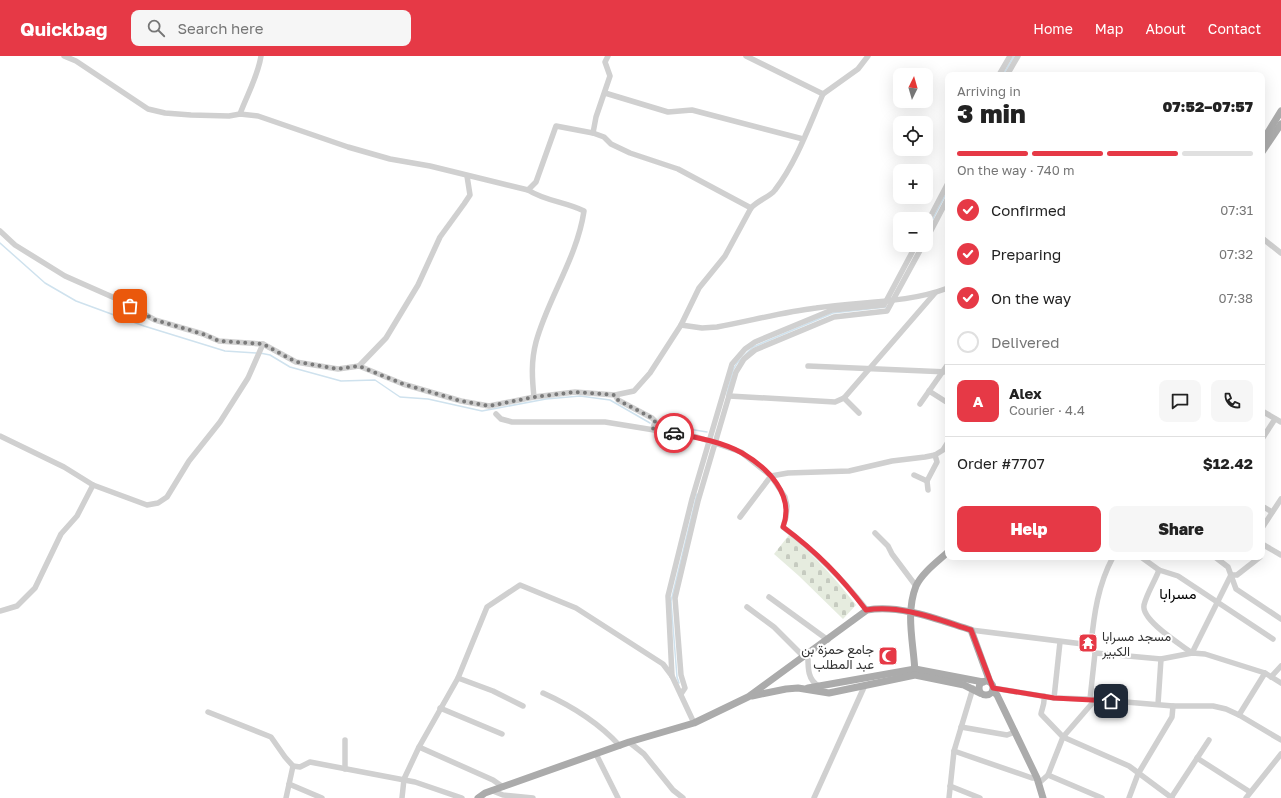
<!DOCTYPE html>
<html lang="en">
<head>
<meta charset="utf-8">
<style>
  body { margin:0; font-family:"Golos Text",Vazirmatn,sans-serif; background:#f6f6f6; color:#222; height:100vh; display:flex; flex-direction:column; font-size:15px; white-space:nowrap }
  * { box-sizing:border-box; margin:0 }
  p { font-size:13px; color:#767676 }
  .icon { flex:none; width:22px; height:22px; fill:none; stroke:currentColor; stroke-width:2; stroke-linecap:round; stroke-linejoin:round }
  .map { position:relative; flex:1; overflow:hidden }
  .panel { position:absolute; left:945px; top:16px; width:320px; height:488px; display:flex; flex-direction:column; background:#fff; border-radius:8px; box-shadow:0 4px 16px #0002 }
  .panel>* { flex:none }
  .needle { width:26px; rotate:5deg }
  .fabs { position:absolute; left:893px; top:12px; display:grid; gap:8px }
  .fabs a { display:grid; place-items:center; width:40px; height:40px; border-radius:8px; background:#fff; box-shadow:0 4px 16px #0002; font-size:20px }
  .pin { position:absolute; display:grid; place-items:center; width:34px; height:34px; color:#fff; margin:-17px; border-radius:8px; box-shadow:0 2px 6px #0006 }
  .courier { position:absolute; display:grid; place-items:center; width:40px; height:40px; margin:-20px; border:3px solid #e63946; border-radius:50%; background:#fff; color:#222; box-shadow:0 1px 5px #0007 }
  .summary em { font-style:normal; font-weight:800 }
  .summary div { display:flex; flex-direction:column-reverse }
  .summary { display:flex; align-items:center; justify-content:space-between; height:68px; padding:0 12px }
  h1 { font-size:26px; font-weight:800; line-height:30px }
  .bar { display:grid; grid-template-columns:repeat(4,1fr); gap:6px 4px; align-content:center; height:48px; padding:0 12px }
  .bar i { height:5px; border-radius:3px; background:#e0e0e0 }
  .bar .active { background:#e63946 }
  .bar p { grid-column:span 4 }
  .line { display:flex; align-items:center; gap:10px; padding:0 12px; border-top:1px solid #e0e0e0 }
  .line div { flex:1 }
  .round { display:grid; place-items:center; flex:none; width:42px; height:42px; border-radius:8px; background:#f6f6f6 }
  ol { padding:0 12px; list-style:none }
  li { display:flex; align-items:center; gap:12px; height:44px }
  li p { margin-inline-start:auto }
  li .icon { padding:4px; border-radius:50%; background:#e63946; color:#fff; stroke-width:4 }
  li:last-child { color:#767676 }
  li i { width:22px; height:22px; border:2px solid #e0e0e0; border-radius:50% }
  .button { display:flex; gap:8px; margin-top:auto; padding:8px 12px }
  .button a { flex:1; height:46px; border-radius:8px; background:#e63946; color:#fff; font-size:16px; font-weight:800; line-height:46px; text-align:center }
  .button a+a { background:#f6f6f6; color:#222 }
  header { display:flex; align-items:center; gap:24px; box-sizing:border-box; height:56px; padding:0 20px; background:#e63946; color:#fff }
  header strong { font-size:19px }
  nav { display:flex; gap:22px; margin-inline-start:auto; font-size:14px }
  .search { width:280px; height:36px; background:#f6f6f6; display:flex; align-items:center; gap:10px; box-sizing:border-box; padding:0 14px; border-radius:8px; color:#767676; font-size:15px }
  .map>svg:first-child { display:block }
  .cemetery { fill:url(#cemetery-stones) }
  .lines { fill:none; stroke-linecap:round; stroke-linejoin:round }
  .stream { stroke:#cfe2ee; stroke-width:1.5 }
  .minor { stroke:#d0d0d0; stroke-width:5.5 }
  .major { stroke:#ababab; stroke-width:7 }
  .done { stroke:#7a7a7a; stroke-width:4; stroke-dasharray:0 7.2 }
  .route { stroke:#e63946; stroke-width:5 }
  .labels { text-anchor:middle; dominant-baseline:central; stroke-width:4; stroke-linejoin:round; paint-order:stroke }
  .poi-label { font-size:13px; fill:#333; stroke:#fff; text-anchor:start }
  .quarter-label { font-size:15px; fill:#000; stroke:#fff }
</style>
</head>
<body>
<header>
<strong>Quickbag</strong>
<div class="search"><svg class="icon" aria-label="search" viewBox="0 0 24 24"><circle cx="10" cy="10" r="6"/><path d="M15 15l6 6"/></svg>Search here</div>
<nav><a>Home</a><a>Map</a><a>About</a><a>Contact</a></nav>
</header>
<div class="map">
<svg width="1281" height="742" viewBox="0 0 1281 742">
  <defs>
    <pattern id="cemetery-stones" width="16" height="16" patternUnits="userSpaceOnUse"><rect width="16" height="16" fill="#e6ecdf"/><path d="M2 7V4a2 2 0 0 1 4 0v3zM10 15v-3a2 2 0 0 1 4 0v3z" fill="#c6cbc0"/></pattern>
  </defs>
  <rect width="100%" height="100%" fill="#fff"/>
  <path class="cemetery" d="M789,479C815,500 836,523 856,549L843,563L799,520L774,498Z"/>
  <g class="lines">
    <g class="stream">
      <polyline points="1003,19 1014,0"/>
      <polyline points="926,176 948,134"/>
      <polyline points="0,187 45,227 76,245 144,270 225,295 256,297"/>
      <polyline points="260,297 270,299 290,311 341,325 375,324 400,341 428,343 482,355 546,343 580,340 610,344 650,367"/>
      <polyline points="727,338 733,314 737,307 753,291 833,257 886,251"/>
      <polyline points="658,368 707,376"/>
      <polyline points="679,627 677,621 671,545 697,438"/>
    </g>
    <g class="minor">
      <polyline points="64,0 76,5 148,53 165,57 191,59 229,60 240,58 258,60 348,91 390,103 430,110 528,134 536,126 556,70 593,77 596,61 610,20 605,6 608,0"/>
      <polyline points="746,0 823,38 858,13 868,0"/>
      <polyline points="999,19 1010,0"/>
      <polyline points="1007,19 1018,0"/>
      <polyline points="605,37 668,56 692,54 803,83"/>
      <path d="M240,58C247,39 258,20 261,0"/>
      <polyline points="593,77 604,81 611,88 630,97 678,113 751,152"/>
      <path d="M528,134C545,145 566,146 584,155C577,202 548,242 536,286C531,305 532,322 534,341"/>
      <polyline points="926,169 948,127"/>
      <path d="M0,175L15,189L65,220L117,243L155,264L203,278L219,285L263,288L296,306L338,313L359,310L403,328L461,345L489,350L534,341L575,336L615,339L634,335L650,317L681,269L702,272L717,271C750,265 783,256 816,252C861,245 905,248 948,232"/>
      <polyline points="1262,182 1281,197"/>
      <polyline points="926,184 948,142"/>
      <path d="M681,269L699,232L725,200L751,152C758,144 770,141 775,134C797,105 809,70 823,38"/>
      <polyline points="359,310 386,282 418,229 440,181 464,148 470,139 467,120"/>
      <polyline points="808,310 948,316"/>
      <polyline points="929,335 948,347"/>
      <polyline points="615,339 618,344 652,362 655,365 653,373"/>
      <polyline points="729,340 835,346 844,342 935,237"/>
      <polyline points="844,342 859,357"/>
      <polyline points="920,348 948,308"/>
      <polyline points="1262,355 1281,366"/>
      <path d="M496,358L501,363L512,366H605L697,381L741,396L771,420L785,441L787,450L786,461L783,471C816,496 841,521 867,554"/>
      <polyline points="0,380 64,411 93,429 147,449 158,447 167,441 189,405 220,366 248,322 263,288"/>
      <polyline points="1262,383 1275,363"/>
      <polyline points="914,419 927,425"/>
      <polyline points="928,434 927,425 937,406 935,399"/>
      <polyline points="1262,450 1272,456"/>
      <polyline points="740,461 771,420 788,417 849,415 892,405 925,401 935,399 943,394 948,386"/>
      <polyline points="1262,472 1281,443"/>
      <polyline points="875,477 888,490 892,498 916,530"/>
      <polyline points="1262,488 1281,499"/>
      <polyline points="1141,501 1159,514 1178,520 1273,583"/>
      <polyline points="1215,501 1228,511 1236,533 1281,563"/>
      <path d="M1159,514C1155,525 1147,537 1144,549C1141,564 1180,588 1192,597L1231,519H1237L1260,501"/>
      <polyline points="769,541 828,584"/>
      <polyline points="747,551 774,571 804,601"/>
      <polyline points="0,555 17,550 35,532 61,478 77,460 93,429"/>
      <polyline points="971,574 1091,589 1095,597 1161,603 1192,597 1205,598 1265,617 1281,627"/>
      <path d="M1091,589C1094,558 1098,529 1113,501"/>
      <path d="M808,598C808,610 807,624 819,630"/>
      <polyline points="672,620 668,540 692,443 732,308 745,293 755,286 832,254 884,249 916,189"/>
      <polyline points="1271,621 1281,610"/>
      <polyline points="458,622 493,635 523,650"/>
      <polyline points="993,632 1054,642 1090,643 1173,650 1213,650 1226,653 1239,659 1281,684"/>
      <path d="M543,637C572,650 598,666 620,690"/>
      <polyline points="681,638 685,632 681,619 675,542 698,445 736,316 744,303 755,294 834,261 887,255 923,189"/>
      <path d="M1044,640C1045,648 1042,652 1041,658L1063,681L1129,710L1172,742"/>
      <polyline points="1054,642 1060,586"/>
      <polyline points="1090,643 1095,597"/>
      <polyline points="1158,648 1161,603"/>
      <polyline points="440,652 502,678"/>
      <polyline points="208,656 271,681 285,701 293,710 300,711 310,706 415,726 462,742"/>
      <polyline points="1239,659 1265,617"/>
      <polyline points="961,671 1007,679 1015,676"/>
      <polyline points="629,686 644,698 673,734 683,742"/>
      <polyline points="419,691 493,724 503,731"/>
      <polyline points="954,695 1032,722 1037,722"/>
      <polyline points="596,698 618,742"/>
      <polyline points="1197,702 1250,736"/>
      <polyline points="345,713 345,684"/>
      <polyline points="1048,719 1102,742"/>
      <polyline points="1039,727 1048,719 1063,681 1095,644"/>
      <polyline points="289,728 322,742"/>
      <polyline points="950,730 980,742"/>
      <polyline points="493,735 503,739 533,742"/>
      <polyline points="286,742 293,710"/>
      <polyline points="402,742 404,723 419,691 458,622 487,551 520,529 576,552 663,608 672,620 694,667"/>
      <polyline points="814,742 865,629"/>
      <polyline points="949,742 954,695 973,632"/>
      <polyline points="1129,742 1138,718 1172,661 1173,650"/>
      <polyline points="1171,742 1209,684"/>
      <polyline points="1246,742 1281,698"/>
    </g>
    <g class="major">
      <polyline points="1262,86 1281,55"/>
      <polyline points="1262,96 1281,68"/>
      <path d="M915,617C914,589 905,558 916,530C922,517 937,506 948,496"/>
      <circle cx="986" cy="632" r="7"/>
      <polyline points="808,632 915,613 983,626"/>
      <polyline points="993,635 997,639 1037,722 1043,742"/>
      <polyline points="752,640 786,633 798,632 829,637 915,619 964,629 980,637"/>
      <path d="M478,742L485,737L629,686L694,667L748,641L867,554C901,548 939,564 971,574L990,626"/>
    </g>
  </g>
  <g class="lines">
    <polyline class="done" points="130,250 155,264 203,278 219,285 263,288 296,306 310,308 338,313 359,310 403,328 461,345 489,350 534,341 575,336 615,339 618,344 652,362 655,365 653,373 674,377"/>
    <path class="route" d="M674,377C695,381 723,386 742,397C768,412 795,439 783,471C817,496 841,521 866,554C901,548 939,564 971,574L993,632L1054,642L1111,645"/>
  </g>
  <defs>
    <g id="temple-square" transform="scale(1)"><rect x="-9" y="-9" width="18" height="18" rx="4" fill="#e63946" stroke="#fff"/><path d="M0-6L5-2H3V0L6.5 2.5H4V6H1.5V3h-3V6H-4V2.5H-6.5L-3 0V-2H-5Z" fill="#fff"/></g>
    <g id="mosque-square" transform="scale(1)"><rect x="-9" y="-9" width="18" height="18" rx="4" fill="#e63946" stroke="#fff"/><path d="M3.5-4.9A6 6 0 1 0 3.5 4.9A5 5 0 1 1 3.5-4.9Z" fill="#fff"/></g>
  </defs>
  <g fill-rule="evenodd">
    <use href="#temple-square" x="1088" y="587"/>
    <use href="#mosque-square" x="888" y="600"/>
  </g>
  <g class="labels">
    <g class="poi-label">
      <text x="1102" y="580">مسجد مسرابا<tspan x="1102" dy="15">الكبير</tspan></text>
      <text x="874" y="593" text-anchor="end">جامع حمزة بن<tspan x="874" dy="15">عبد المطلب</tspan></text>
    </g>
    <g class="quarter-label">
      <text x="1178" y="537">مسرابا</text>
    </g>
  </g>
</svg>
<div class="fabs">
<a><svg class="needle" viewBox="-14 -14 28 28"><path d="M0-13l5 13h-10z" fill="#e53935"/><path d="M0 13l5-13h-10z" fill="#767676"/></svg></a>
<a><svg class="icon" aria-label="locate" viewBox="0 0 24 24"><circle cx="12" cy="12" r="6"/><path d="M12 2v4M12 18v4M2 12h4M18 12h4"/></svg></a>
<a>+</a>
<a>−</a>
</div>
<div class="pin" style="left:130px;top:250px;background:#ea580c"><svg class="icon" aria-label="bag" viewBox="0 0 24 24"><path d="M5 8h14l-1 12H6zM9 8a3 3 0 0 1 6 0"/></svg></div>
<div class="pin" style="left:1111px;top:645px;background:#1f2937"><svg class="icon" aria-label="home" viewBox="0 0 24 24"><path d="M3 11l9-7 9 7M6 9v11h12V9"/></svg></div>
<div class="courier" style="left:674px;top:377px"><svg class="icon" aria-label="car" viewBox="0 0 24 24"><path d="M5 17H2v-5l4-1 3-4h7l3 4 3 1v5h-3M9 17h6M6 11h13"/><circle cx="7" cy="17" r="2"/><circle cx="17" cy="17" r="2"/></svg></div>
<section class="panel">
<div class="summary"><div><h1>3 min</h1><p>Arriving in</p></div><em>07:52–07:57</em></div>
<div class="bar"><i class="active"></i><i class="active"></i><i class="active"></i><i></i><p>On the way · 740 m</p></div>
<ol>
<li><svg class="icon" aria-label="check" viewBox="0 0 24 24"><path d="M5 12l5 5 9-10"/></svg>Confirmed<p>07:31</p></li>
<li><svg class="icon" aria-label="check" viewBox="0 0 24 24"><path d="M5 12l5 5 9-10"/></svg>Preparing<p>07:32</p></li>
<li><svg class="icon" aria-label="check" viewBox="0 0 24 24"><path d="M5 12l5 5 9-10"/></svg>On the way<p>07:38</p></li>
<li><i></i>Delivered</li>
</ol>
<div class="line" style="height:72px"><b class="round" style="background:#e63946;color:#fff">A</b><div><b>Alex</b><p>Courier · 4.4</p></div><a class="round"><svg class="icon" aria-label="chat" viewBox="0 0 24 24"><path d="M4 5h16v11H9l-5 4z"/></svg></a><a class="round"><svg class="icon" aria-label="phone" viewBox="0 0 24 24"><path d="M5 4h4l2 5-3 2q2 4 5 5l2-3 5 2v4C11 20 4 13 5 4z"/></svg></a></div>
<div class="line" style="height:52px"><div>Order #7707</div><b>$12.42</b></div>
<div class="button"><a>Help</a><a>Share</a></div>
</section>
</div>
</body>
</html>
